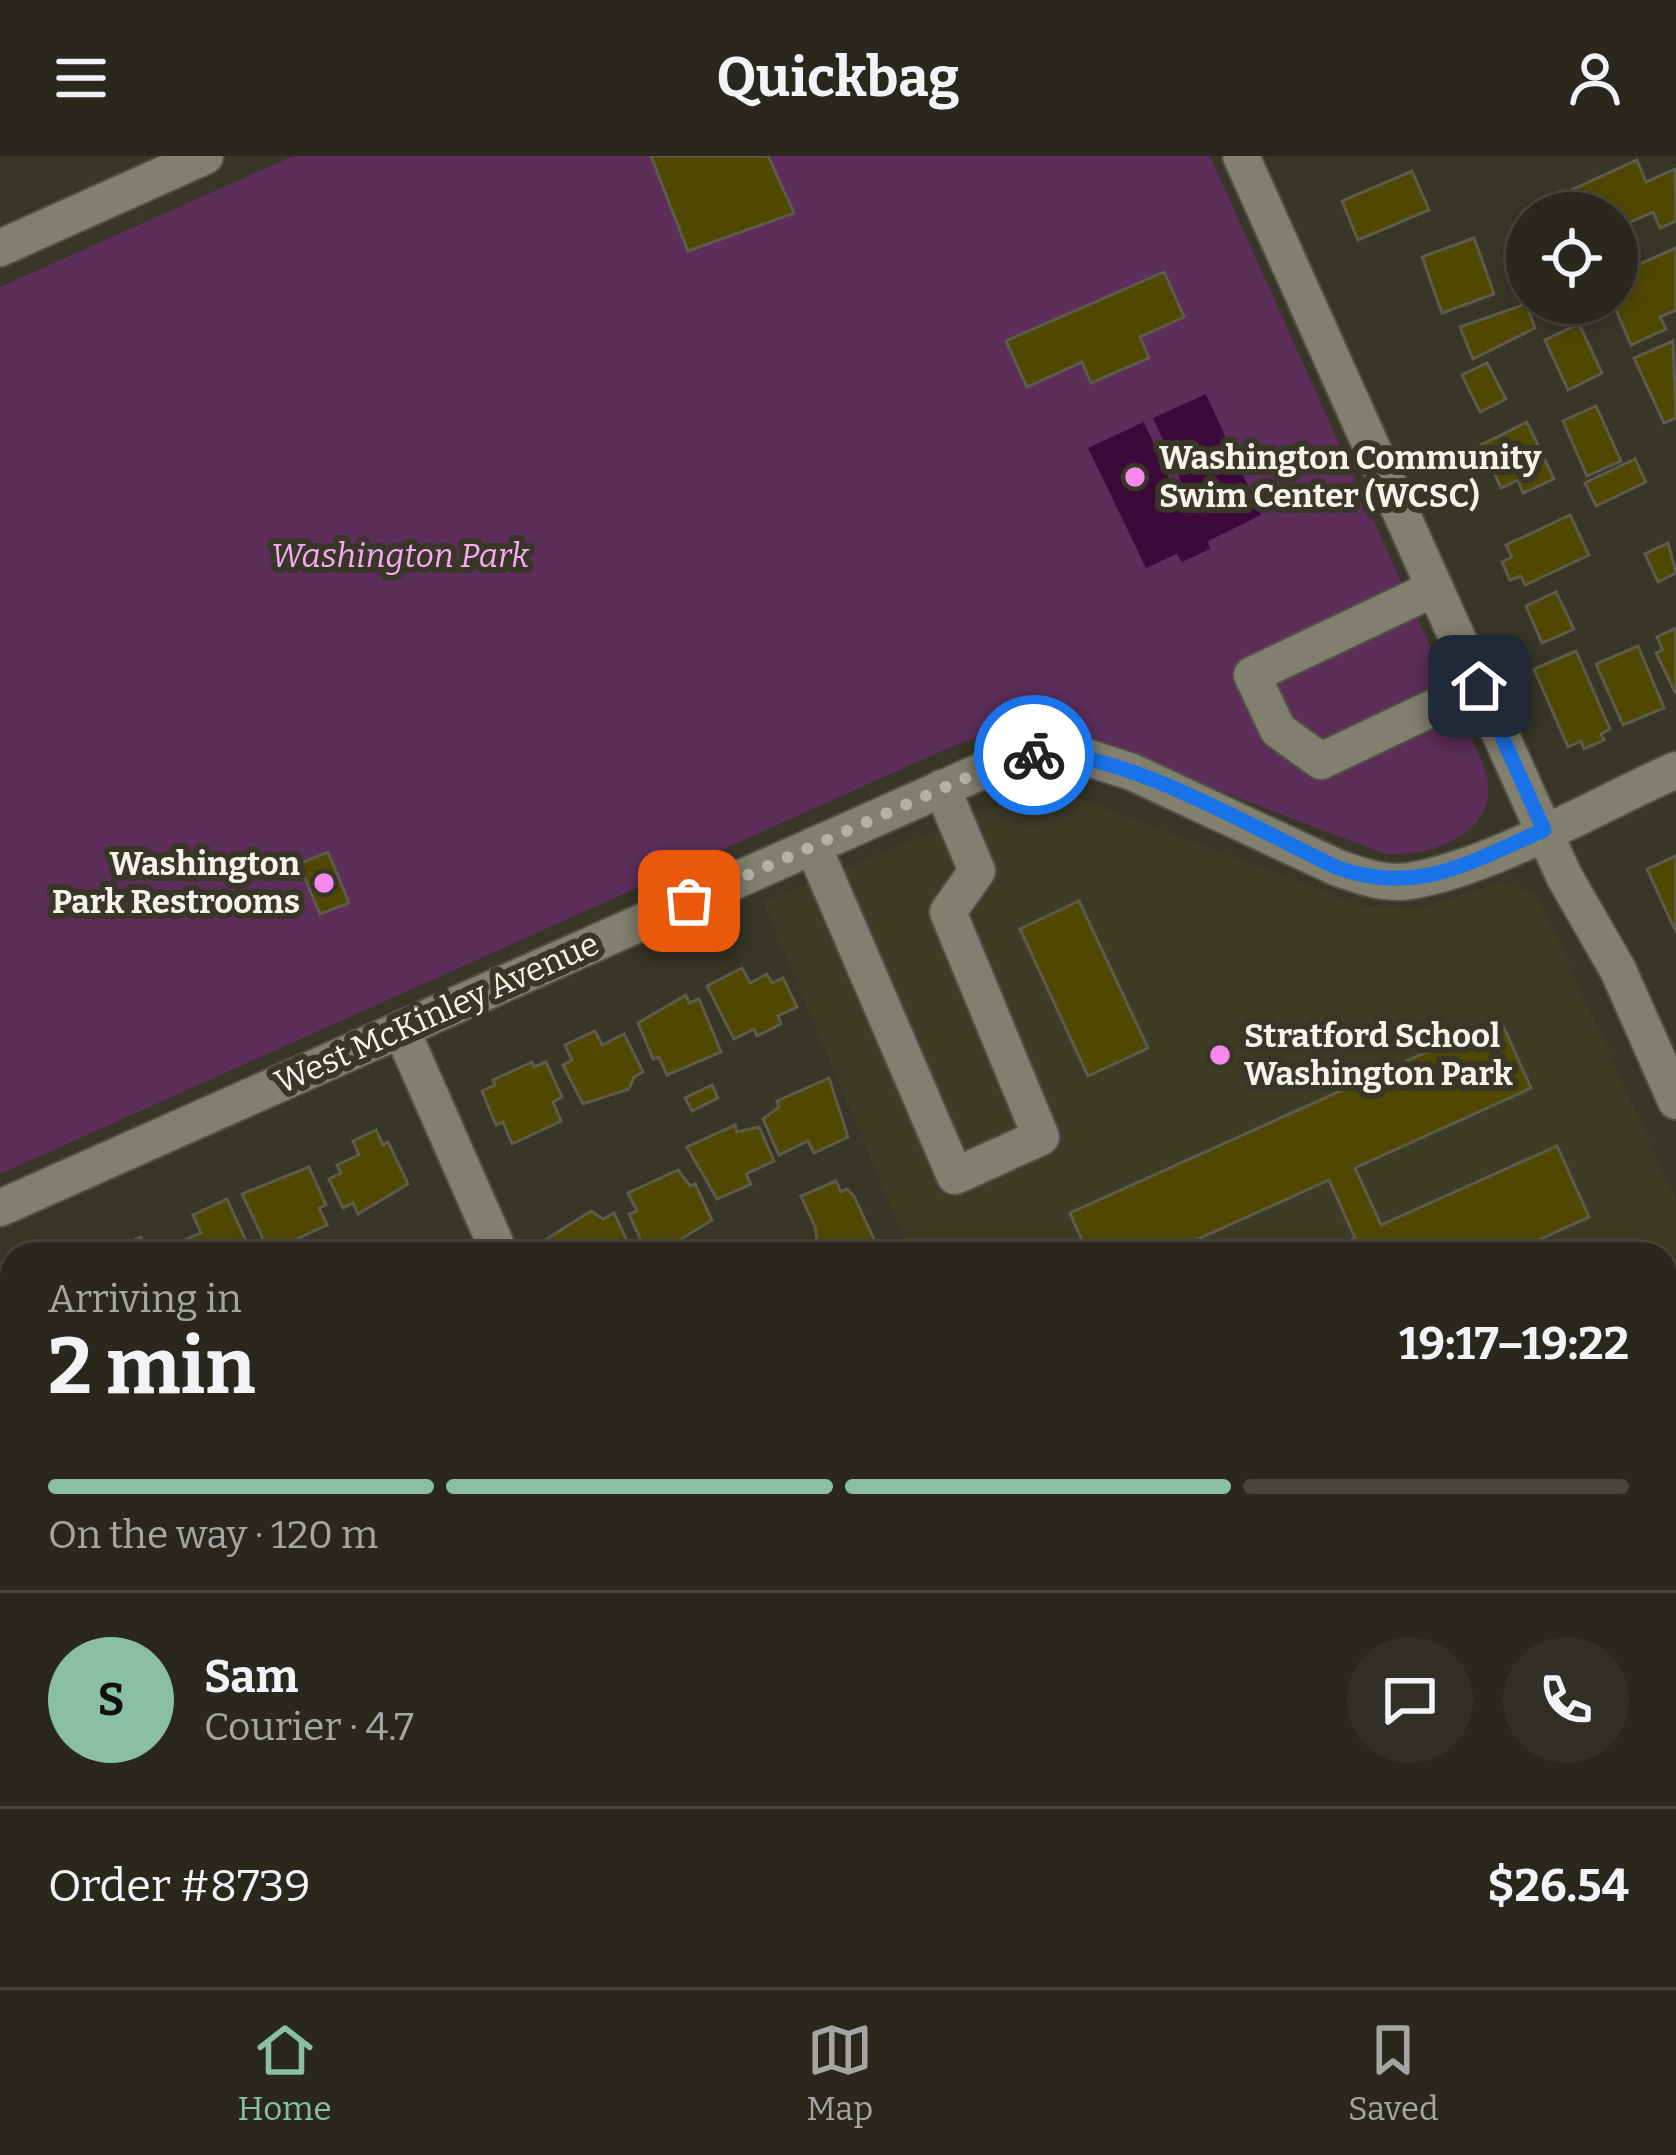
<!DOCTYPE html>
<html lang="en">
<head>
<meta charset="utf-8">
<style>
  body { margin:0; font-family:Bitter,serif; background:#323026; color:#f1f3f6; height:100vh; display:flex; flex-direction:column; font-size:45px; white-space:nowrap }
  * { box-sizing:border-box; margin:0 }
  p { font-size:39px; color:#a5a6a4 }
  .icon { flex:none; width:66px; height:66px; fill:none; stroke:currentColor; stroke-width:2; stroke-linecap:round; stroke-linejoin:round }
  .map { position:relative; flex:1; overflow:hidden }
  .side { position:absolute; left:0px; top:1086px; width:1677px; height:747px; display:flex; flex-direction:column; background:#2a281d; border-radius:36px 36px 0 0; box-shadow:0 6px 18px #0003,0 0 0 3px #46443b }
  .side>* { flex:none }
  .buttons { position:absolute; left:1506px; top:36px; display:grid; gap:24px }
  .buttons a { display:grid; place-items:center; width:132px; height:132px; border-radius:50%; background:#2a281d; box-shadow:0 6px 18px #0003,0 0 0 3px #46443b; font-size:60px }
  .pin { position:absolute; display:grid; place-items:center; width:102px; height:102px; color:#fff; margin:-51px; border-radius:24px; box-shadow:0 6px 18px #0006 }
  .courier { position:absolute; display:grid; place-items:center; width:120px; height:120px; margin:-60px; border:9px solid #1a73e8; border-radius:50%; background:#fff; color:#222; box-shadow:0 3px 15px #0007 }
  .summary em { font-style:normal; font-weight:700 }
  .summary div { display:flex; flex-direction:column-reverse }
  .summary { display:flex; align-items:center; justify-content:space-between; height:204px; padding:0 48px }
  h1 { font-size:78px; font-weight:700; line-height:90px }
  .bar { display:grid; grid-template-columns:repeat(4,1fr); gap:18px 12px; align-content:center; height:144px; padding:0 48px }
  .bar i { height:15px; border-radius:9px; background:#46443b }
  .bar .on { background:#8abfa5 }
  .bar p { grid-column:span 4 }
  .line { display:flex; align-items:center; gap:30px; padding:0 48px; border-top:3px solid #46443b }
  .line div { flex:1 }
  .round { display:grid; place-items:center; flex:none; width:126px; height:126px; border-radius:63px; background:#323026 }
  header { display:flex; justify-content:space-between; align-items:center; height:156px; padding:0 48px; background:#2a281d; font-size:54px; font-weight:700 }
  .tab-bar { display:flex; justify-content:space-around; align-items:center; height:168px; border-top:3px solid #46443b; background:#2a281d; font-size:33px; color:#a5a6a4 }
  .tab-bar a { display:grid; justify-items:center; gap:6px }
  .tab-bar .on { color:#8abfa5 }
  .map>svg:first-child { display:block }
  .built { fill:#3f3c26 }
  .green { fill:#5d2e5a }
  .water { fill:#3d093b }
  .building { fill:#504701; stroke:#5d5b4c; stroke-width:3 }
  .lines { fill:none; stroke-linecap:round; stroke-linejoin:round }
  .minor-casing { stroke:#525145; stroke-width:40 }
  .minor { stroke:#817f6e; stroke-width:36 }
  .done { stroke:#b3b2a6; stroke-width:12; stroke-dasharray:0 21.6 }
  .route { stroke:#1a73e8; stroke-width:15 }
  .poi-dot { fill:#f688ed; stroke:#383627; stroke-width:4.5 }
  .labels { text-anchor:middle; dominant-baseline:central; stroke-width:12; stroke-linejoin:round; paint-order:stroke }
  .poi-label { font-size:33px; font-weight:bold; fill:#f5f4eb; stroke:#383627; text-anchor:start }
  .park-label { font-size:33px; font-style:italic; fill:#f9a9f2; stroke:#383627 }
  .street-label { font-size:33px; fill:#f5f4eb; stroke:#383627 }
</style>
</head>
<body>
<header><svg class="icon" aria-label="menu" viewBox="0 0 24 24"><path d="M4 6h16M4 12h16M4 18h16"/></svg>Quickbag<svg class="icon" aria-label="person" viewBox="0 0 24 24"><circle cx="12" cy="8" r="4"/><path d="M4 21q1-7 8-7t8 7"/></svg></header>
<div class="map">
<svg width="1676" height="1831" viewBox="0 0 1676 1831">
  <rect width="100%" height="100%" fill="#383627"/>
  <g class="built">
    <polygon points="1045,630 1361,749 1418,753 1504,726 1537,739 1676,1044 1676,1175 1665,1180 1665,1098 879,1098 905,1084 763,746"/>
    <polygon points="1665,1682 1670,1692 1676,1689 1676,1831 976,1831 972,1821 1665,1821"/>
  </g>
  <path class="green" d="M293,0H1210L1483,608C1508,672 1439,701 1385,698L1072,578C1028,568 997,575 955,589L0,1018V131Z"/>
  <polygon class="water" points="1206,238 1261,359 1208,385 1210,393 1182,406 1177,398 1146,412 1088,292 1144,266 1183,353 1192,350 1153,262"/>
  <g class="building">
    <polygon points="651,0 768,0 794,57 688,95"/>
    <polygon points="1637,4 1646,26 1675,13 1676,65 1660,72 1653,56 1617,72 1617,57 1565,57 1558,40"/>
    <polygon points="1412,15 1429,54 1358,84 1342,45"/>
    <polygon points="1474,82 1494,138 1442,157 1422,101"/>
    <polygon points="1676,92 1676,154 1660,161 1666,173 1631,189 1613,147 1617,101 1626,97 1633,111"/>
    <polygon points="1164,116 1184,161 1140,181 1149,202 1091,227 1082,206 1027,231 1006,185"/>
    <polygon points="1526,148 1535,172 1473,203 1460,171"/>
    <polygon points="1579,168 1602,217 1568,234 1545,184"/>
    <polygon points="1673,185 1676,262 1664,267 1634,202"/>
    <polygon points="1487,207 1506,243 1480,256 1462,219"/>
    <polygon points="1596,250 1621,305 1587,320 1563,265"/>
    <polygon points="1527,266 1554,323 1523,337 1518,324 1501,332 1481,289"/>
    <polygon points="1635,303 1646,326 1596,350 1585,327"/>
    <polygon points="1570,359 1589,399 1525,429 1521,420 1510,424 1502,406 1512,401 1506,389"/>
    <polygon points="1668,387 1676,417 1658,426 1645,398"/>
    <polygon points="1556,436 1574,473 1542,487 1526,450"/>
    <polygon points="1676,472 1676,538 1656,497 1663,494 1657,481"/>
    <polygon points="1638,490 1664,552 1623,569 1596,508"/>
    <polygon points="1576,495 1610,573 1601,578 1604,584 1584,593 1581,585 1568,591 1534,513"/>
    <polygon points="328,696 349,747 320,758 299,708"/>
    <polygon points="1676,700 1676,776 1647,713"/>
    <polygon points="1079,745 1148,892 1088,920 1020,773"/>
    <polygon points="742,812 750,827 767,818 772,827 783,822 797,851 778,860 781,868 757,880 754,873 734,883 707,830"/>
    <polygon points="686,839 689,847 699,843 721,896 667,919 659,901 653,903 638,867"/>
    <polygon points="1500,863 1531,932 1355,1012 1381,1069 1557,990 1589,1061 1507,1098 1320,1098 1355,1082 1329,1024 1165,1098 1088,1098 1070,1057"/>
    <polygon points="595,875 602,889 624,878 643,916 634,921 629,933 583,948 563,909 572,904 565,889"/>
    <polygon points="532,906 534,911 546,906 562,941 553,946 561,965 512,988 503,966 496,969 482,935 495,929 493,924"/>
    <polygon points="829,922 848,981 814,997 808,985 779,999 763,963 779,951 777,945"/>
    <polygon points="712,929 718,942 692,955 685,942"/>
    <polygon points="735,969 737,976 759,971 774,1005 746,1018 751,1028 717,1043 687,991"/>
    <polygon points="376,974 383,989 388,986 408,1028 358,1058 353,1047 343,1052 329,1023 341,1017 337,1009 359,999 353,985"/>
    <polygon points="309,1011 326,1049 319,1052 327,1069 277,1092 274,1086 266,1089 242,1038"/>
    <polygon points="678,1014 690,1030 695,1028 712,1064 665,1093 660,1084 644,1091 629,1058 637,1055 628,1037"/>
    <polygon points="836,1025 841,1036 847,1033 854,1040 877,1090 858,1098 817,1098 812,1086 817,1083 815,1071 801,1040"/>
    <polygon points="227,1043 252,1098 183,1098 178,1087 201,1077 193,1059"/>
    <polygon points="591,1055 603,1063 614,1057 632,1095 552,1098 545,1084"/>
    <polygon points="141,1081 145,1091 154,1087 159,1098 101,1098"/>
    <polygon points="0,1155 12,1183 6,1192 12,1210 0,1215"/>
    <polygon points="1676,1233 1676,1307 1674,1308 1665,1289 1665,1238"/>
    <polygon points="1665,1543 1676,1569 1676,1628 1665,1633"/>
    <polygon points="0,1550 3,1557 12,1553 12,1595 0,1601"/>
    <polygon points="12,1627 12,1691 0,1667 0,1633"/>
    <polygon points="562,1821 628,1821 630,1826 623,1831 566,1831"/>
    <polygon points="863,1821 935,1821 940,1830 868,1831"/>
    <polygon points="1143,1821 1233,1821 1237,1831 1148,1831"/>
    <polygon points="1313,1821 1375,1821 1353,1831 1318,1831"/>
  </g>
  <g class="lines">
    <g class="minor-casing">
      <g id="minor">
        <polyline points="1241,0 1564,720 1618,814 1676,945"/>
        <polyline points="0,92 205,0"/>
        <polyline points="1435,432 1252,519 1278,574 1321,605 1479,530"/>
        <polyline points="813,690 955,1020 1041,981 948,756 977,715 942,632"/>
        <polyline points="401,873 500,1098"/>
        <path d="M0,1052L1011,602L1067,595L1132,616L1338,712C1361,720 1384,729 1410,725C1491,712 1599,648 1676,614"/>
        <polyline points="1665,1146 1676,1141"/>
        <polyline points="207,1821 211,1831"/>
        <polyline points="509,1821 513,1831"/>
        <polyline points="806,1821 810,1831"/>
        <polyline points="1077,1821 1081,1831"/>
        <polyline points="1259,1821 1263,1831"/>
        <polyline points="1664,1821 1668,1831"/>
        <polyline points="116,1831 139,1821"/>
      </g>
    </g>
    <use href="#minor" class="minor"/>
  </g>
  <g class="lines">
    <polyline class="done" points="689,745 1011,602 1034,599"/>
    <path class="route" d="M1034,599C1116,589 1260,676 1338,712C1418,740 1470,706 1544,674L1479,530"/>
  </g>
  <g class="poi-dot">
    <circle cx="1135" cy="321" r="12"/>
    <circle cx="324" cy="727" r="12"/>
    <circle cx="1220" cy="899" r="12"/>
  </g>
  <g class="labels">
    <g class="poi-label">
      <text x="1159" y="302">Washington Community<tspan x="1159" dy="38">Swim Center (WCSC)</tspan></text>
      <text x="300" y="708" text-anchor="end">Washington<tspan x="300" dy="38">Park Restrooms</tspan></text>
      <text x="1244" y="880">Stratford School<tspan x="1244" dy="38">Washington Park</tspan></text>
    </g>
    <g class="park-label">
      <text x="400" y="400">Washington Park</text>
    </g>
    <g class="street-label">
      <text transform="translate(437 857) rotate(-24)">West McKinley Avenue</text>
    </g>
  </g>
</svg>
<div class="buttons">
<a><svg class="icon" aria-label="locate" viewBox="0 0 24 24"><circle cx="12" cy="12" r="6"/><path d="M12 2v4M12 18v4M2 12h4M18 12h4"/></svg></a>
</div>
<div class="pin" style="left:689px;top:745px;background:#ea580c"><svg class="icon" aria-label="bag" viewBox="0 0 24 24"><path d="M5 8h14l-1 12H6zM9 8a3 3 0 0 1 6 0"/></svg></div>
<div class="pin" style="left:1479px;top:530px;background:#1f2937"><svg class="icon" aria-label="home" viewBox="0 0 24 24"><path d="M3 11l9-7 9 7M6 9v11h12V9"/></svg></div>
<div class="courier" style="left:1034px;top:599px"><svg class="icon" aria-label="bike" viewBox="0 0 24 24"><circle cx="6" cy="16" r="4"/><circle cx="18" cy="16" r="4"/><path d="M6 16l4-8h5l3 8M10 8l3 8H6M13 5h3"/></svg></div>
<section class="side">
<div class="summary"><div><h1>2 min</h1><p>Arriving in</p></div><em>19:17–19:22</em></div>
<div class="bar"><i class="on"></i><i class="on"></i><i class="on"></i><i></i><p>On the way · 120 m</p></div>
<div class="line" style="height:216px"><b class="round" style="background:#8abfa5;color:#111">S</b><div><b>Sam</b><p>Courier · 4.7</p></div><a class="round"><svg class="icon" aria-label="chat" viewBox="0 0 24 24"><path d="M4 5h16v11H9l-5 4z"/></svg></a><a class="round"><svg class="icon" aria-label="phone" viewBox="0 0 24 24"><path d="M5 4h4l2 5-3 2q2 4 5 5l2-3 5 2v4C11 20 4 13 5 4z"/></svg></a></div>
<div class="line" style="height:156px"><div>Order #8739</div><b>$26.54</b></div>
</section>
</div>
<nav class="tab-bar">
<a class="on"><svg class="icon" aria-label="home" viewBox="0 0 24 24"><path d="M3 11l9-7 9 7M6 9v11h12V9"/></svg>Home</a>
<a><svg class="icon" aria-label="map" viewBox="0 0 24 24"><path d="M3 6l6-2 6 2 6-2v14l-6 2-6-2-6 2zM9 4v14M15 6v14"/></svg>Map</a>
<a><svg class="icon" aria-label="saved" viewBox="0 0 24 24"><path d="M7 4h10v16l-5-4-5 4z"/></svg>Saved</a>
</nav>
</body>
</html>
